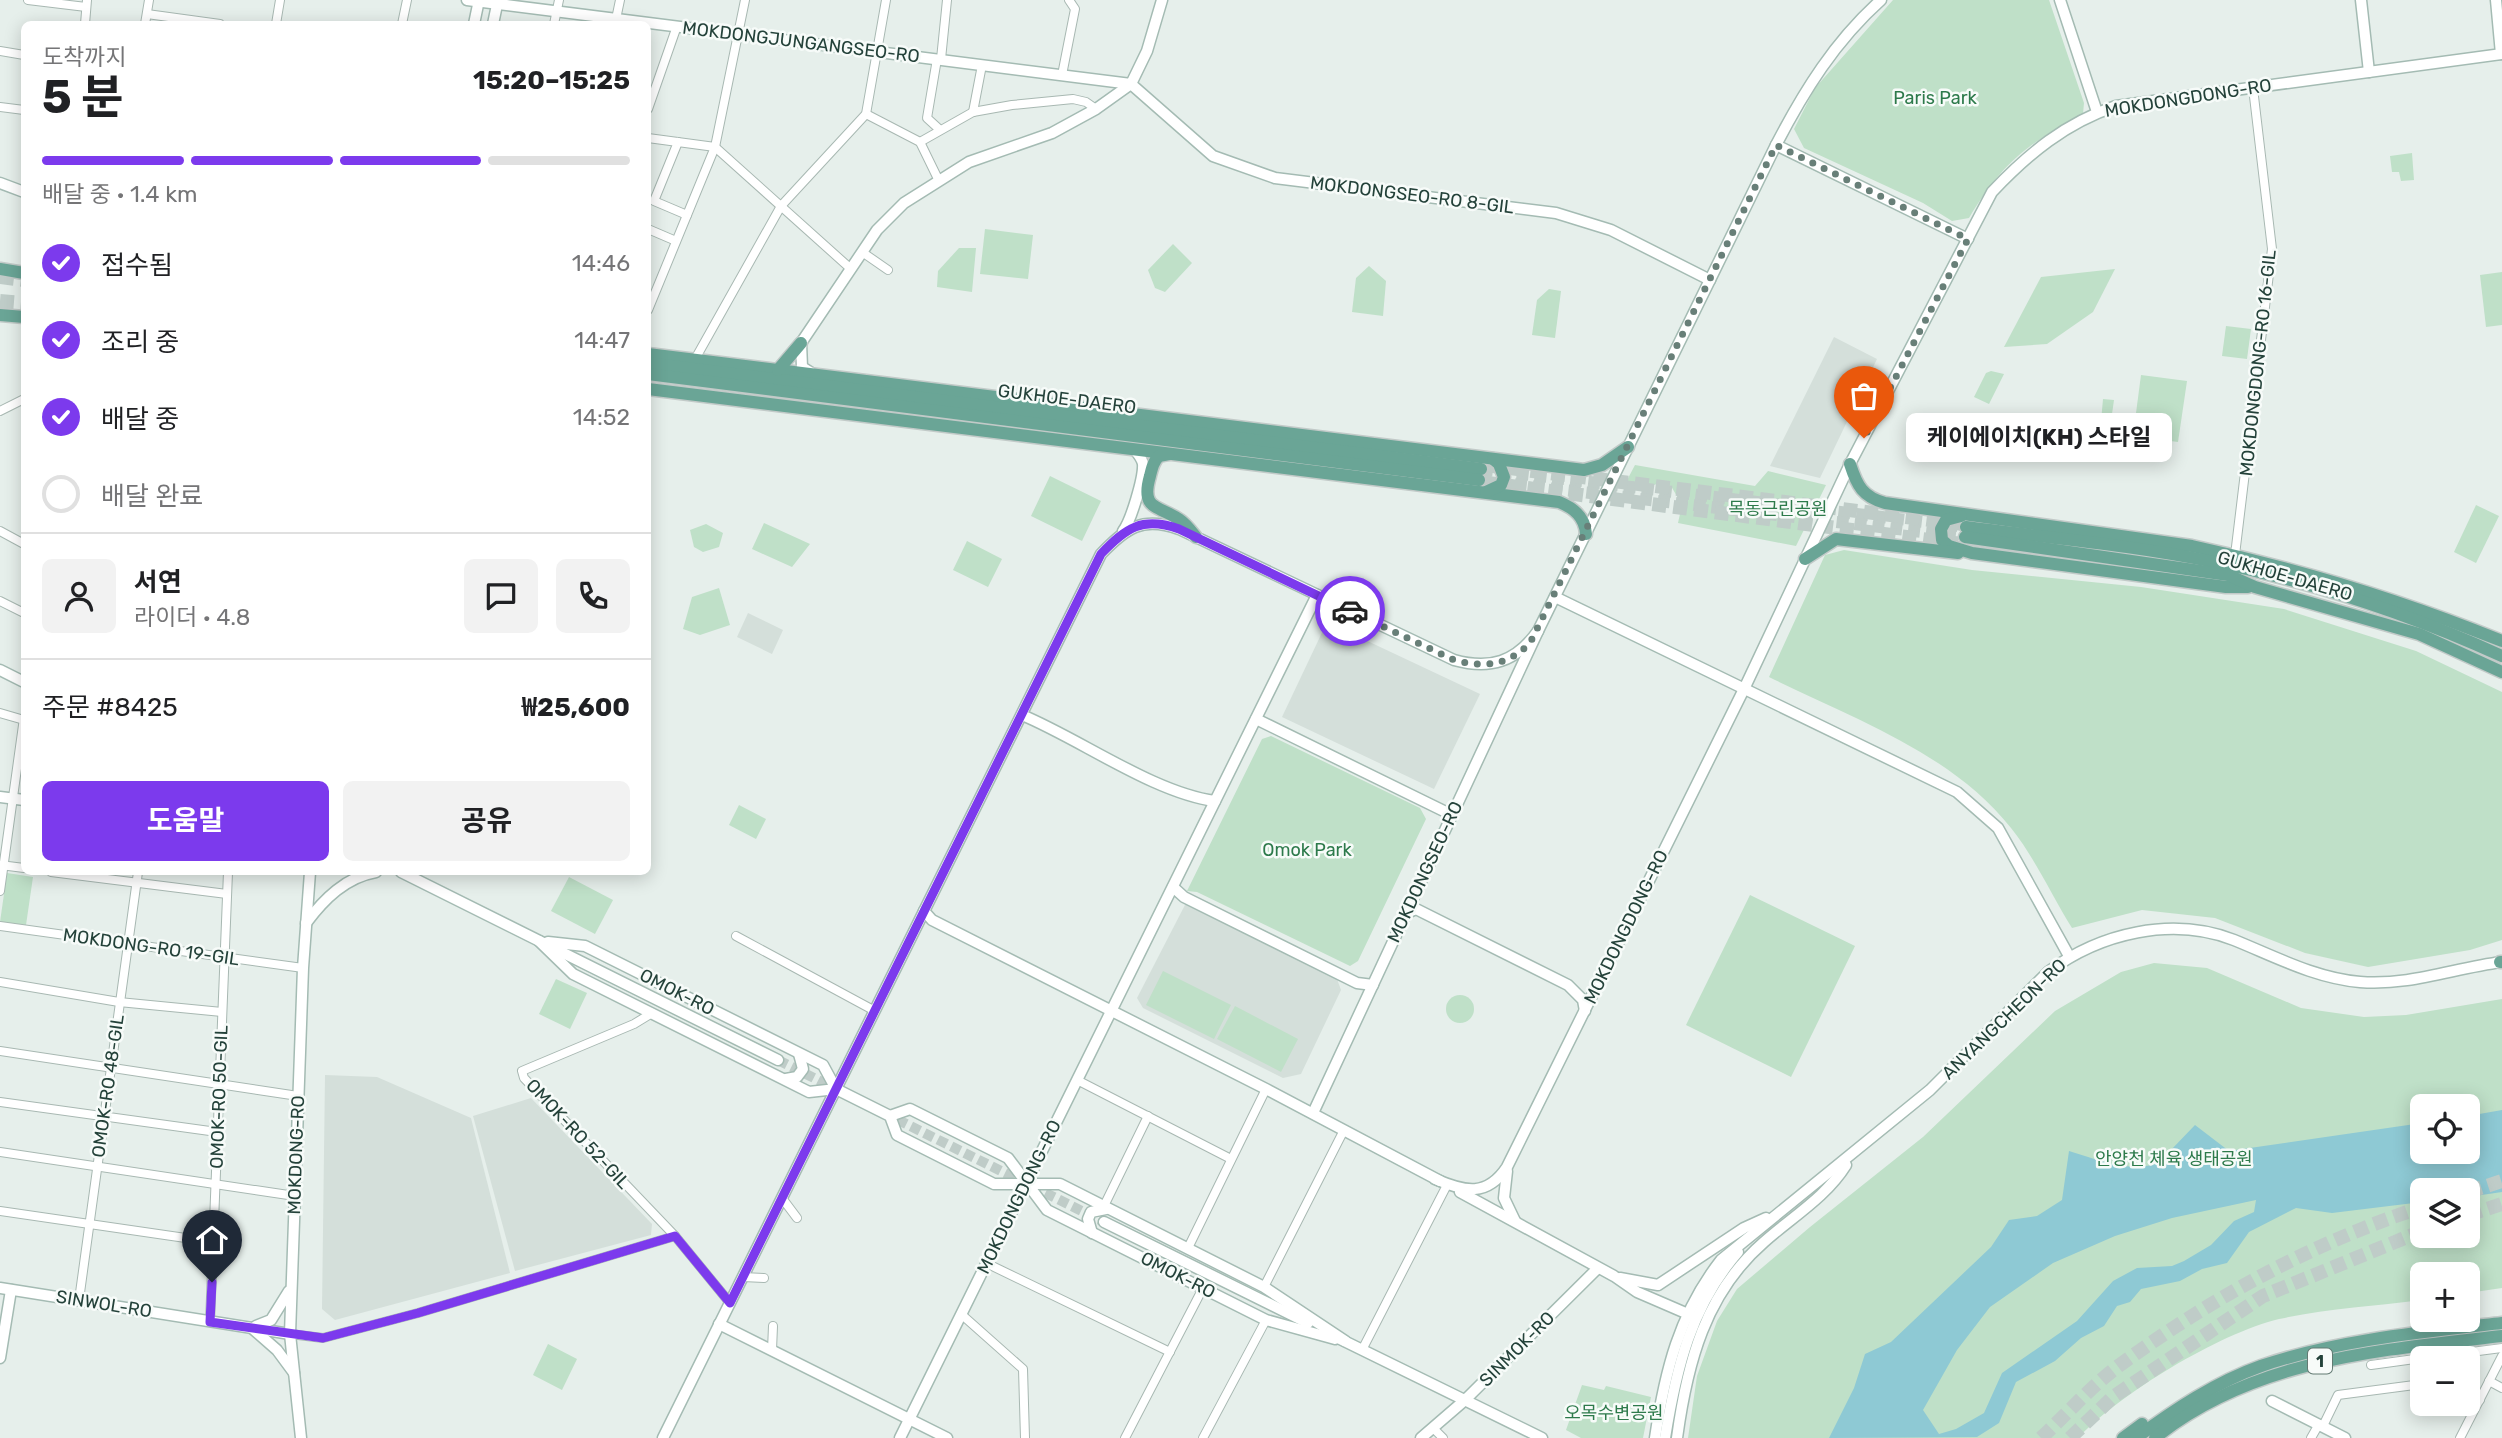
<!DOCTYPE html>
<html lang="ko">
<head>
<meta charset="utf-8">
<style>
  body { margin:0; font-family:Rubik,"Noto Sans KR",sans-serif; background:#f2f2f2; color:#202124; height:100vh; display:flex; flex-direction:column; font-size:26px; white-space:nowrap }
  * { box-sizing:border-box; margin:0 }
  p { font-size:23px; color:#757577 }
  .icon { flex:none; width:38px; height:38px; fill:none; stroke:currentColor; stroke-width:2; stroke-linecap:round; stroke-linejoin:round }
  .map { position:relative; flex:1; overflow:hidden }
  .details { position:absolute; left:21px; top:21px; width:630px; height:854px; display:flex; flex-direction:column; background:#fff; border-radius:10px; box-shadow:0 4px 18px #0003 }
  .details>* { flex:none }
  .tools { position:absolute; left:2410px; top:1094px; display:grid; gap:14px }
  .tools a { display:grid; place-items:center; width:70px; height:70px; border-radius:10px; background:#fff; box-shadow:0 4px 18px #0003; font-size:35px }
  .pin { position:absolute; display:grid; place-items:center; width:60px; height:60px; color:#fff; margin:-72px -30px; border-radius:50% 50% 50% 0; rotate:-45deg; box-shadow:0 0 7px #0007 }
  .pin .icon { rotate:45deg }
  .courier { position:absolute; display:grid; place-items:center; width:70px; height:70px; margin:-35px; border:5px solid #7c3aed; border-radius:50%; background:#fff; color:#222; box-shadow:0 2px 9px #0007 }
  .bubble { position:absolute; height:49px; border-radius:10px; background:#fff; box-shadow:0 4px 18px #0003; font-size:23px; font-weight:700; line-height:49px; text-align:center }
  .summary em { font-style:normal; font-weight:700 }
  .summary div { display:flex; flex-direction:column-reverse }
  .summary { display:flex; align-items:center; justify-content:space-between; height:119px; padding:0 21px }
  h1 { font-size:46px; font-weight:700; line-height:52px }
  .bar { display:grid; grid-template-columns:repeat(4,1fr); gap:10px 7px; align-content:center; height:84px; padding:0 21px }
  .bar i { height:9px; border-radius:5px; background:#e0e0e0 }
  .bar .active { background:#7c3aed }
  .bar p { grid-column:span 4 }
  .line { display:flex; align-items:center; gap:18px; padding:0 21px; border-top:2px solid #e0e0e0 }
  .line div { flex:1 }
  .round { display:grid; place-items:center; flex:none; width:74px; height:74px; border-radius:10px; background:#f2f2f2 }
  ol { padding:0 21px; list-style:none }
  li { display:flex; align-items:center; gap:21px; height:77px }
  li p { margin-inline-start:auto }
  li .icon { padding:7px; border-radius:50%; background:#7c3aed; color:#fff; stroke-width:4 }
  li:last-child { color:#757577 }
  li i { width:38px; height:38px; border:4px solid #e0e0e0; border-radius:50% }
  .primary-button { display:flex; gap:14px; margin-top:auto; padding:14px 21px }
  .primary-button a { flex:1; height:80px; border-radius:10px; background:#7c3aed; color:#fff; font-size:28px; font-weight:700; line-height:80px; text-align:center }
  .primary-button a+a { background:#f2f2f2; color:#202124 }
  .map>svg:first-child { display:block }
  .built { fill:#d4dfda }
  .green { fill:#bfe0c8; fill-rule:evenodd }
  .water { fill:#8ec9d4; fill-rule:evenodd }
  .lines { fill:none; stroke-linecap:round; stroke-linejoin:round }
  .secondary-tunnel { stroke:#bfccc8; stroke-width:10; stroke-dasharray:10 5; stroke-linecap:butt }
  .primary-tunnel { stroke:#bfccc8; stroke-width:12; stroke-dasharray:12 6; stroke-linecap:butt }
  .highway-tunnel { stroke:#bfccc8; stroke-width:14; stroke-dasharray:14 7; stroke-linecap:butt }
  .street-casing { stroke:#a8b8b2; stroke-width:10 }
  .secondary-casing { stroke:#a4bbb3; stroke-width:13 }
  .primary-casing { stroke:#c2cac8; stroke-width:15 }
  .street { stroke:#fff; stroke-width:8 }
  .secondary { stroke:#fff; stroke-width:10 }
  .primary { stroke:#6aa596; stroke-width:12 }
  .done { stroke:#687f78; stroke-width:7; stroke-dasharray:0 12.6 }
  .route { stroke:#7c3aed; stroke-width:9 }
  .labels { text-anchor:middle; dominant-baseline:central; stroke-width:5; stroke-linejoin:round; paint-order:stroke }
  .shield { fill:#f7fbf9; stroke:#637a73; stroke-width:2 }
  .shield-label { font-size:16px; font-weight:bold; fill:#24423a }
  .street-label { font-size:18px; fill:#24423a; stroke:#f7fbf9 }
  .park-label { font-size:18px; fill:#2d7a4b; stroke:#f7fbf9 }
</style>
</head>
<body>
<div class="map">
<svg width="2502" height="1438" viewBox="0 0 2502 1438">
  <rect width="100%" height="100%" fill="#e6efeb"/>
  <g class="built">
    <polygon points="1834,337 1877,359 1820,478 1770,466"/>
    <polygon points="748,613 783,630 772,654 737,637"/>
    <polygon points="1327,622 1480,694 1434,789 1282,717"/>
    <polygon points="1186,903 1337,979 1341,990 1301,1074 1283,1078 1143,1008 1137,998"/>
    <polygon points="325,1075 377,1077 471,1118 510,1273 335,1320 322,1309"/>
    <polygon points="531,1098 652,1224 651,1235 515,1271 473,1116"/>
  </g>
  <g class="green">
    <path d="M1893,0H2049L2084,103L2083,114C2027,144 2003,162 1969,218L1952,221L1923,203L1804,148L1794,129L1815,88Z"/>
    <polygon points="2412,153 2414,180 2401,181 2399,172 2392,172 2390,156"/>
    <polygon points="985,229 1033,235 1028,279 980,274"/>
    <polygon points="1173,244 1192,263 1165,292 1155,288 1148,270"/>
    <polygon points="959,248 976,248 972,292 937,287 938,271"/>
    <polygon points="1369,266 1386,281 1383,316 1352,312 1356,278"/>
    <polygon points="2115,269 2093,312 2047,344 2004,347 2041,277"/>
    <polygon points="2502,272 2502,325 2486,327 2480,275"/>
    <polygon points="1549,289 1561,291 1555,338 1532,335 1537,300"/>
    <polygon points="2226,326 2251,329 2247,359 2222,356"/>
    <polygon points="1991,371 2004,374 1989,404 1974,397 1986,373"/>
    <polygon points="2141,375 2187,381 2178,442 2133,436"/>
    <polygon points="2103,399 2114,400 2112,414 2123,416 2121,436 2100,433"/>
    <polygon points="1635,465 1755,486 1768,471 1826,485 1796,546 1678,523 1682,505 1671,486 1657,484 1637,490 1625,484"/>
    <polygon points="1050,476 1101,501 1082,541 1031,516"/>
    <polygon points="2476,505 2499,516 2476,563 2454,552"/>
    <polygon points="764,523 810,544 792,567 752,549"/>
    <polygon points="706,524 723,533 719,547 703,552 694,547 690,530"/>
    <polygon points="967,541 1002,559 988,587 953,570"/>
    <path d="M1844,550L1972,570L2141,587L2284,609L2416,651L2502,692V940L2470,950L2368,967L2305,953L2215,918L2142,910L2072,928C2052,896 2035,858 2011,828C1952,753 1852,718 1769,677L1825,555Z"/>
    <polygon points="719,588 730,625 700,635 683,629 692,597"/>
    <polygon points="1271,736 1420,808 1426,819 1358,961 1350,966 1197,892 1187,891 1262,739"/>
    <polygon points="739,805 766,819 756,839 729,825"/>
    <polygon points="7,873 33,877 26,925 0,922"/>
    <polygon points="569,877 613,900 595,934 551,911"/>
    <polygon points="1750,895 1855,946 1791,1077 1686,1025"/>
    <path d="M2154,963L2207,968L2301,1008L2364,1017L2406,1015L2502,999V1288L2468,1293V1274H2422V1300C2375,1306 2325,1309 2279,1319C2218,1334 2121,1393 2078,1438H1688L1697,1376L1717,1321L1737,1289L1810,1227L1923,1137L2055,1011L2121,972ZM2422,1106H2468V1152H2422ZM2422,1190H2468V1236H2422Z"/>
    <polygon points="1163,971 1231,1005 1214,1039 1146,1005"/>
    <polygon points="556,979 587,993 570,1029 539,1014"/>
    <circle cx="1460" cy="1009" r="14"/>
    <polygon points="1235,1006 1298,1039 1281,1072 1217,1039"/>
    <polygon points="548,1344 577,1359 562,1390 533,1375"/>
    <polygon points="1582,1385 1604,1390 1606,1386 1651,1397 1643,1438 1581,1438 1566,1430"/>
  </g>
  <path class="water" d="M2502,1110V1192L2468,1197V1190H2422V1202L2332,1213L2296,1208L2249,1232L2227,1263L2202,1269L2180,1281L2141,1289L2130,1302L2117,1306L2104,1326L2081,1338L2055,1361L2016,1382L1999,1423L1977,1437L1829,1438L1854,1388L1865,1354L1891,1342L1991,1247L2009,1220L2037,1216L2062,1200L2069,1151C2109,1163 2131,1175 2172,1159L2170,1151L2195,1125L2229,1151L2422,1123V1152H2468V1116ZM2256,1200L2254,1212L2234,1221L2211,1245L2184,1261L2172,1266L2137,1268L2113,1281L2077,1321L2002,1373L1984,1413L1956,1429L1939,1434L1923,1410L1957,1350L1990,1307L2053,1263L2115,1236L2172,1218Z"/>
  <g class="lines">
    <g class="secondary-tunnel">
      <polyline points="778,1060 838,1090"/>
      <polyline points="884,1113 1104,1222"/>
    </g>
    <g class="primary-tunnel">
      <polyline points="1481,469 1966,527"/>
      <polyline points="1479,480 1965,537"/>
    </g>
    <g class="highway-tunnel">
      <polyline points="0,277 24,280"/>
      <polyline points="0,301 24,303"/>
      <polyline points="1468,463 1979,526"/>
      <polyline points="1465,480 2070,558"/>
      <polyline points="2468,1192 2502,1181"/>
      <polyline points="2468,1215 2502,1204"/>
      <path d="M2041,1438C2068,1413 2094,1383 2124,1362C2215,1296 2315,1242 2422,1207"/>
      <polyline points="2070,1438 2113,1397 2263,1296 2422,1231"/>
    </g>
    <g class="street-casing">
      <g id="street">
        <polyline points="28,0 86,7"/>
        <polyline points="147,14 220,24"/>
        <polyline points="85,24 87,0"/>
        <polyline points="145,24 149,0"/>
        <polyline points="276,24 280,0"/>
        <polyline points="402,24 407,0"/>
        <polyline points="554,24 559,0"/>
        <polyline points="615,24 620,0"/>
        <polyline points="0,51 24,55"/>
        <polyline points="937,59 927,118 939,129"/>
        <polyline points="941,59 947,0"/>
        <polyline points="1062,75 1075,9 1069,0"/>
        <polyline points="0,107 24,110"/>
        <polyline points="648,109 677,26"/>
        <polyline points="973,112 982,65"/>
        <polyline points="866,114 920,142 939,181"/>
        <polyline points="648,138 715,147 851,269"/>
        <polyline points="678,142 654,201 687,215"/>
        <polyline points="920,142 973,112 1012,105 1073,99 1086,102 1096,109"/>
        <polyline points="648,229 676,241"/>
        <polyline points="862,252 888,270"/>
        <polyline points="648,310 715,147 745,0"/>
        <polyline points="694,361 781,206 866,114 886,0"/>
        <polyline points="0,411 24,399"/>
        <polyline points="0,531 24,544"/>
        <polyline points="2235,555 2272,249 2253,88"/>
        <polyline points="0,601 24,613"/>
        <polyline points="0,713 24,720"/>
        <polyline points="0,865 24,868"/>
        <polyline points="51,872 227,894"/>
        <polyline points="0,891 24,718"/>
        <polyline points="0,926 303,968"/>
        <polyline points="736,936 875,1011"/>
        <polyline points="0,982 119,1002 222,1012"/>
        <polyline points="652,1013 634,1024 522,1071 524,1078 675,1236 730,1303"/>
        <polyline points="0,1051 298,1096"/>
        <polyline points="1077,1080 1231,1159"/>
        <polyline points="0,1102 217,1132"/>
        <polyline points="0,1152 295,1196"/>
        <polyline points="782,1198 797,1218"/>
        <polyline points="1104,1206 1148,1116"/>
        <polyline points="0,1211 213,1242"/>
        <polyline points="1188,1248 1266,1089"/>
        <polyline points="986,1263 1170,1352"/>
        <polyline points="743,1277 764,1278"/>
        <polyline points="1264,1287 1344,1130"/>
        <polyline points="79,1300 138,872"/>
        <polyline points="961,1314 1023,1369 1025,1438"/>
        <polyline points="210,1322 228,872"/>
        <polyline points="290,1334 323,1338 418,1313 675,1236"/>
        <polyline points="772,1350 773,1326"/>
        <polyline points="1362,1350 1447,1185"/>
        <polyline points="2425,1358 2502,1348"/>
        <polyline points="2371,1365 2422,1358"/>
        <polyline points="2489,1381 2502,1388"/>
        <polyline points="2468,1393 2480,1400"/>
        <polyline points="2323,1426 2338,1395 2422,1384"/>
        <polyline points="1433,1428 1443,1438"/>
        <polyline points="1125,1438 1203,1288"/>
        <polyline points="1203,1438 1266,1320"/>
        <polyline points="2311,1438 2319,1424"/>
        <polyline points="2460,1438 2502,1356"/>
      </g>
    </g>
    <g class="secondary-casing">
      <g id="secondary">
        <polyline points="467,0 1131,84"/>
        <polyline points="2060,0 2097,112"/>
        <polyline points="2361,0 2369,72"/>
        <polyline points="2496,0 2501,54"/>
        <polyline points="474,24 479,0"/>
        <polyline points="493,24 498,0"/>
        <polyline points="1131,84 1213,156 1275,178 1556,213 1611,230 1710,280"/>
        <polyline points="1776,145 1968,239"/>
        <polyline points="0,183 24,192"/>
        <polyline points="813,374 802,367 801,343 877,230 904,203 969,162 1052,133 1096,109 1131,84 1147,51 1162,0"/>
        <path d="M1123,531C1131,521 1144,477 1143,464C1142,458 1138,454 1134,449"/>
        <polyline points="1555,597 1957,792 1998,828 2069,956"/>
        <polyline points="0,670 24,682"/>
        <path d="M1022,715C1080,739 1154,793 1215,801"/>
        <polyline points="1256,719 1452,815"/>
        <polyline points="0,797 24,800"/>
        <polyline points="401,872 778,1060"/>
        <polyline points="1173,887 1184,897 1357,983 1373,985"/>
        <polyline points="924,911 932,920 1266,1089 1440,1181"/>
        <polyline points="1407,913 1416,909 1568,985 1583,1000 1585,1011"/>
        <path d="M306,923C324,899 346,877 376,872"/>
        <polyline points="539,941 573,974 809,1092 836,1089 890,1116 897,1135 994,1184 1060,1184 1264,1287 1345,1341"/>
        <polyline points="548,942 585,946 823,1065 836,1089"/>
        <polyline points="786,1079 797,1077 803,1069 799,1054"/>
        <path d="M1313,1113L1538,631L1776,145C1804,91 1835,41 1881,0"/>
        <polyline points="890,1116 910,1109 1008,1158 1047,1210 1266,1320 1335,1339"/>
        <polyline points="1507,1171 1504,1198 1515,1221"/>
        <path d="M1435,1179C1465,1192 1487,1197 1507,1167L1745,687L1850,464L1992,192C2028,154 2065,123 2116,106L2502,54"/>
        <polyline points="1460,1192 1614,1276 1637,1292 1695,1317"/>
        <polyline points="1104,1222 1308,1323"/>
        <polyline points="1092,1233 1088,1219 1091,1212 1106,1209"/>
        <polyline points="1620,1278 1658,1285 1744,1228 1766,1218"/>
        <polyline points="0,1288 290,1334"/>
        <polyline points="719,1324 947,1438"/>
        <polyline points="256,1326 271,1320 289,1291"/>
        <polyline points="253,1329 277,1350 294,1373"/>
        <polyline points="1338,1338 1542,1438"/>
        <polyline points="0,1358 11,1290"/>
        <polyline points="2272,1401 2345,1438"/>
        <polyline points="301,1438 290,1334 303,968 310,872"/>
        <path d="M663,1438L1101,554C1126,528 1142,516 1179,529L1454,660C1490,670 1516,662 1538,631"/>
        <polyline points="900,1438 1317,595"/>
        <polyline points="1421,1438 1465,1400 1598,1268"/>
        <path d="M1655,1438C1665,1371 1679,1314 1721,1260L1930,1090L2048,972C2100,933 2172,916 2234,940C2276,957 2315,978 2360,982C2410,986 2454,968 2502,962"/>
        <path d="M1665,1438C1676,1369 1691,1306 1738,1252"/>
        <path d="M1677,1438C1687,1364 1705,1293 1764,1242C1792,1217 1826,1197 1846,1165"/>
      </g>
    </g>
    <g class="primary-casing">
      <g id="primary">
        <polyline points="0,269 24,273"/>
        <polyline points="0,315 24,317"/>
        <polyline points="648,354 1584,470 1602,465 1628,447"/>
        <polyline points="648,363 1481,469"/>
        <polyline points="778,370 801,343"/>
        <polyline points="648,374 1479,480"/>
        <path d="M648,389L1559,502C1574,508 1585,517 1586,534"/>
        <path d="M1169,454L1159,456C1153,462 1152,468 1150,476C1140,511 1159,505 1180,520C1186,524 1191,531 1196,537"/>
        <path d="M1850,464C1857,486 1863,497 1885,503L2192,546C2299,569 2401,600 2502,641"/>
        <polyline points="1486,492 1501,485 1504,477 1499,464 1493,459"/>
        <polyline points="1961,516 1946,520 1941,529 1942,540 1949,546 1972,553 2226,587 2248,587"/>
        <path d="M1966,527C2048,538 2133,545 2214,562C2313,582 2410,614 2502,656"/>
        <polyline points="1965,537 2228,575 2255,587 2419,634 2502,672"/>
        <polyline points="1805,559 1836,539 1958,553"/>
        <polyline points="2500,962 2502,962"/>
        <polyline points="2123,1438 2142,1424"/>
        <path d="M2136,1438C2174,1410 2216,1382 2261,1366C2337,1340 2422,1332 2502,1323"/>
        <path d="M2155,1438C2252,1359 2382,1350 2502,1336"/>
      </g>
    </g>
    <use href="#street" class="street"/>
    <use href="#secondary" class="secondary"/>
    <use href="#primary" class="primary"/>
  </g>
  <g class="lines">
    <path class="done" d="M1350,611L1454,660C1483,668 1508,666 1530,643L1776,145L1968,239L1864,438"/>
    <path class="route" d="M212,1282L210,1322L323,1338L418,1313L675,1236L730,1303L1101,554C1126,528 1142,516 1179,529L1350,611"/>
  </g>
  <g class="labels">
    <rect class="shield" x="2308" y="1348.5" width="24" height="25" rx="5"/>
    <g class="shield-label">
      <text x="2320" y="1361">1</text>
    </g>
    <g class="street-label">
      <text transform="translate(801 42) rotate(7)">MOKDONGJUNGANGSEO-RO</text>
      <text transform="translate(2188 98) rotate(-9)">MOKDONGDONG-RO</text>
      <text transform="translate(1412 195) rotate(7)">MOKDONGSEO-RO 8-GIL</text>
      <text transform="translate(2258 363) rotate(-84)">MOKDONGDONG-RO 16-GIL</text>
      <text transform="translate(1067 399) rotate(7)">GUKHOE-DAERO</text>
      <text transform="translate(2285 576) rotate(16)">GUKHOE-DAERO</text>
      <text transform="translate(1425 872) rotate(-65)">MOKDONGSEO-RO</text>
      <text transform="translate(1626 927) rotate(-64)">MOKDONGDONG-RO</text>
      <text transform="translate(151 947) rotate(8)">MOKDONG-RO 19-GIL</text>
      <text transform="translate(677 992) rotate(27)">OMOK-RO</text>
      <text transform="translate(2004 1019) rotate(-44)">ANYANGCHEON-RO</text>
      <text transform="translate(108 1086) rotate(-82)">OMOK-RO 48-GIL</text>
      <text transform="translate(219 1097) rotate(-88)">OMOK-RO 50-GIL</text>
      <text transform="translate(578 1134) rotate(47)">OMOK-RO 52-GIL</text>
      <text transform="translate(296 1155) rotate(-88)">MOKDONG-RO</text>
      <text transform="translate(1019 1197) rotate(-64)">MOKDONGDONG-RO</text>
      <text transform="translate(1178 1275) rotate(27)">OMOK-RO</text>
      <text transform="translate(104 1304) rotate(9)">SINWOL-RO</text>
      <text transform="translate(1517 1349) rotate(-45)">SINMOK-RO</text>
    </g>
    <g class="park-label">
      <text x="1935" y="98">Paris Park</text>
      <text x="1778" y="509">목동근린공원</text>
      <text x="1307" y="850">Omok Park</text>
      <text x="2174" y="1159">안양천 체육 생태공원</text>
      <text x="1614" y="1413">오목수변공원</text>
    </g>
  </g>
</svg>
<div class="tools">
<a><svg class="icon" aria-label="locate" viewBox="0 0 24 24"><circle cx="12" cy="12" r="6"/><path d="M12 2v4M12 18v4M2 12h4M18 12h4"/></svg></a>
<a><svg class="icon" aria-label="layers" viewBox="0 0 24 24"><path d="M12 4l9 5-9 5-9-5zM3 14l9 5 9-5"/></svg></a>
<a>+</a>
<a>−</a>
</div>
<div class="pin" style="left:1864px;top:438px;background:#ea580c"><svg class="icon" aria-label="bag" viewBox="0 0 24 24"><path d="M5 8h14l-1 12H6zM9 8a3 3 0 0 1 6 0"/></svg></div>
<div class="pin" style="left:212px;top:1282px;background:#1f2937"><svg class="icon" aria-label="home" viewBox="0 0 24 24"><path d="M3 11l9-7 9 7M6 9v11h12V9"/></svg></div>
<div class="courier" style="left:1350px;top:611px"><svg class="icon" aria-label="car" viewBox="0 0 24 24"><path d="M5 17H2v-5l4-1 3-4h7l3 4 3 1v5h-3M9 17h6M6 11h13"/><circle cx="7" cy="17" r="2"/><circle cx="17" cy="17" r="2"/></svg></div>
<div class="bubble" style="left:1906px;top:413px;width:266px">케이에이치(KH) 스타일</div>
<section class="details">
<div class="summary"><div><h1>5 분</h1><p>도착까지</p></div><em>15:20–15:25</em></div>
<div class="bar"><i class="active"></i><i class="active"></i><i class="active"></i><i></i><p>배달 중 · 1.4 km</p></div>
<ol>
<li><svg class="icon" aria-label="check" viewBox="0 0 24 24"><path d="M5 12l5 5 9-10"/></svg>접수됨<p>14:46</p></li>
<li><svg class="icon" aria-label="check" viewBox="0 0 24 24"><path d="M5 12l5 5 9-10"/></svg>조리 중<p>14:47</p></li>
<li><svg class="icon" aria-label="check" viewBox="0 0 24 24"><path d="M5 12l5 5 9-10"/></svg>배달 중<p>14:52</p></li>
<li><i></i>배달 완료</li>
</ol>
<div class="line" style="height:126px"><a class="round"><svg class="icon" aria-label="person" viewBox="0 0 24 24"><circle cx="12" cy="8" r="4"/><path d="M4 21q1-7 8-7t8 7"/></svg></a><div><b>서연</b><p>라이더 · 4.8</p></div><a class="round"><svg class="icon" aria-label="chat" viewBox="0 0 24 24"><path d="M4 5h16v11H9l-5 4z"/></svg></a><a class="round"><svg class="icon" aria-label="phone" viewBox="0 0 24 24"><path d="M5 4h4l2 5-3 2q2 4 5 5l2-3 5 2v4C11 20 4 13 5 4z"/></svg></a></div>
<div class="line" style="height:91px"><div>주문 #8425</div><b>₩25,600</b></div>
<div class="primary-button"><a>도움말</a><a>공유</a></div>
</section>
</div>
</body>
</html>
